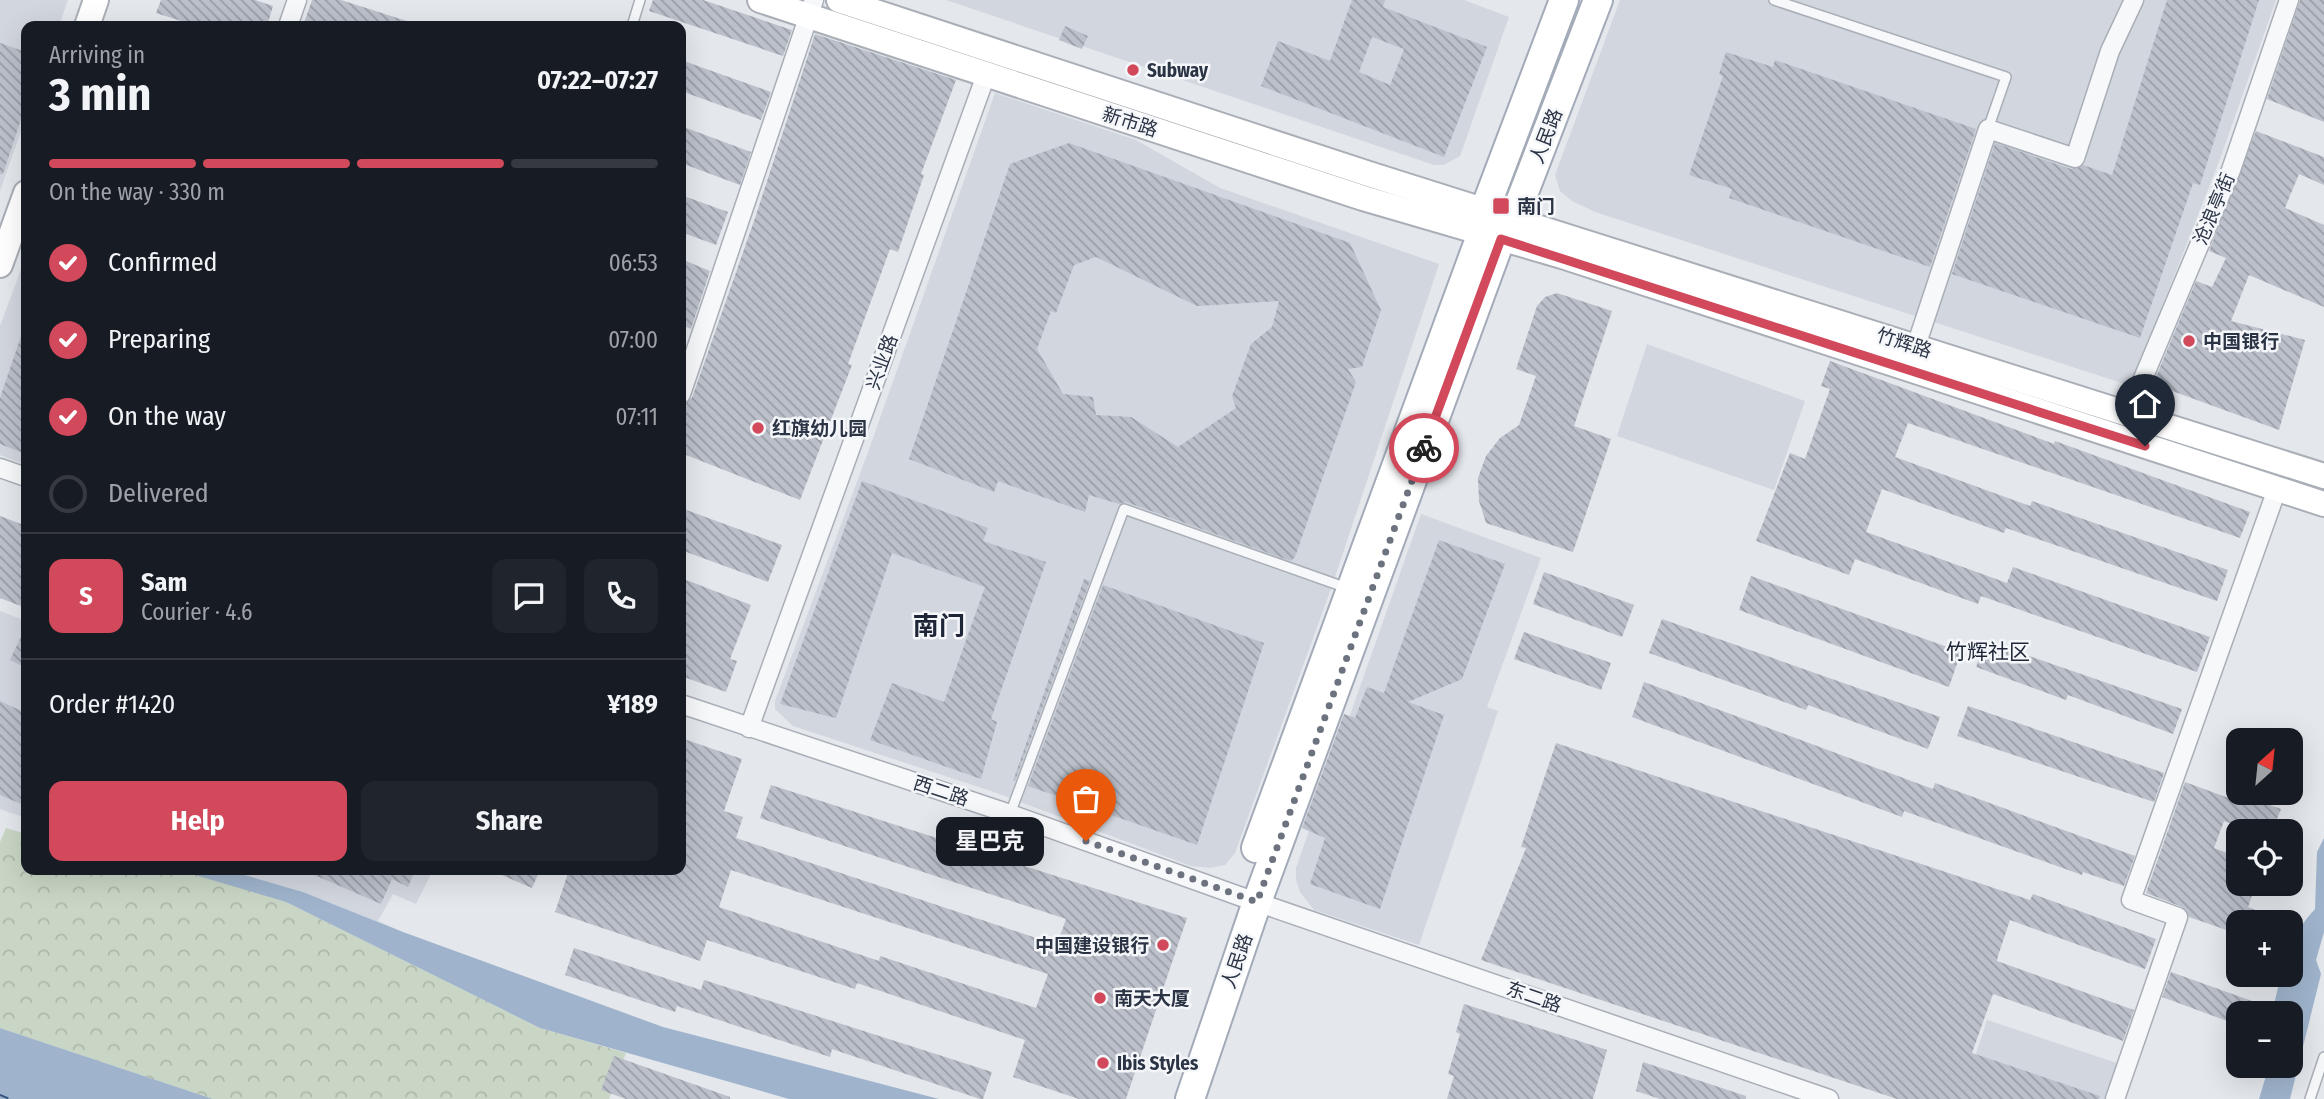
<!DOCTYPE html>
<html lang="en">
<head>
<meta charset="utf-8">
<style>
  body { margin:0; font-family:"Fira Sans Condensed","Noto Sans SC",sans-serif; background:#20242c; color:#f1f3f6; height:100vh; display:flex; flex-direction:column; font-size:26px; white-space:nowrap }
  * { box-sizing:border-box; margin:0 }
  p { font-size:23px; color:#9ea1a6 }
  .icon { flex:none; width:38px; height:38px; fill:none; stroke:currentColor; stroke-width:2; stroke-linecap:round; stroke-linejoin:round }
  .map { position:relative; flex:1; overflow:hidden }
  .panel { position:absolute; left:21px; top:21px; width:665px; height:854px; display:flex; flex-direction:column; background:#171b24; border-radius:14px; box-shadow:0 7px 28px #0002 }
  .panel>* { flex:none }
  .needle { width:46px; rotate:27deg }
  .controls { position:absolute; left:2226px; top:728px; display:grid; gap:14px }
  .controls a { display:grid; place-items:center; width:77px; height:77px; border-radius:14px; background:#171b24; box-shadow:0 7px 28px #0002; font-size:35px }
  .pin { position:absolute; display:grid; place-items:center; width:60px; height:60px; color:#fff; margin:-72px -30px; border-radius:50% 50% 50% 0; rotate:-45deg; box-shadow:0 0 7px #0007 }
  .pin .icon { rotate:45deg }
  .courier { position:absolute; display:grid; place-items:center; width:70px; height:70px; margin:-35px; border:5px solid #d1495b; border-radius:50%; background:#fff; color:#222; box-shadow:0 2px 9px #0007 }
  .bubble { position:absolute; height:49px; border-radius:14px; background:#171b24; box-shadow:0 7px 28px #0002; font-size:23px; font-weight:700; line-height:49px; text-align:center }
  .head em { font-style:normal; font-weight:700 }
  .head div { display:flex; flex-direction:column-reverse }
  .head { display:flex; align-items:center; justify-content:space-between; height:119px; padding:0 28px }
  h1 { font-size:46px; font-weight:700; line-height:52px }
  .bar { display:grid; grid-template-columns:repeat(4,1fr); gap:10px 7px; align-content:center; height:84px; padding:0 28px }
  .bar i { height:9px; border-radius:5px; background:#363941 }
  .bar .selected { background:#d1495b }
  .bar p { grid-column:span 4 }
  .line { display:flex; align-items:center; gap:18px; padding:0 28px; border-top:2px solid #363941 }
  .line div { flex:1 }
  .round { display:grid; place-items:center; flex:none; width:74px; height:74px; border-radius:14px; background:#20242c }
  ol { padding:0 28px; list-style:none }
  li { display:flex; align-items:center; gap:21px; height:77px }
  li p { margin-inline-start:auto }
  li .icon { padding:7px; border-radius:50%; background:#d1495b; color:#fff; stroke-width:4 }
  li:last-child { color:#9ea1a6 }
  li i { width:38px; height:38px; border:4px solid #363941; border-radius:50% }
  .primary-button { display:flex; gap:14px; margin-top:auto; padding:14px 28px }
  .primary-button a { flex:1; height:80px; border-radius:14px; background:#d1495b; color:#fff; font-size:28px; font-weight:700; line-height:80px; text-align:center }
  .primary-button a+a { background:#20242c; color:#f1f3f6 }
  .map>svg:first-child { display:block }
  .built { fill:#d2d6de }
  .park { fill:url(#park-crowns) }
  .water { fill:#9fb4cc }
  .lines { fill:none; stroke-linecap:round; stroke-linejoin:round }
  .ferry { stroke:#34527a; stroke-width:2; stroke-dasharray:9 7; stroke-linecap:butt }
  .building { fill:url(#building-back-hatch); fill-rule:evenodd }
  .lane-casing { stroke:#a9aeb7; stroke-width:12 }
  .street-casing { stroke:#a9aeb7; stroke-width:21 }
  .secondary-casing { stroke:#a9aeb7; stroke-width:28 }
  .primary-casing { stroke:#a3abb8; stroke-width:32 }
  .lane { stroke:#f7f8fa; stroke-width:9 }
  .street { stroke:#f7f8fa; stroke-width:18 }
  .secondary { stroke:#fff; stroke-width:24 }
  .primary { stroke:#fff; stroke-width:28 }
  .done { stroke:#6c737f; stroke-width:7; stroke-dasharray:0 12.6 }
  .route { stroke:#d1495b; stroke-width:9 }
  .poi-dot { fill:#d1495b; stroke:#f4f6f9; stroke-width:2.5 }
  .labels { text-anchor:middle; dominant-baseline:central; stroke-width:5; stroke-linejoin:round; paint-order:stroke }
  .poi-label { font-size:19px; font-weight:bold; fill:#2b3445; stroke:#f4f6f9; text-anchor:start }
  .street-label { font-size:19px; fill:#2b3445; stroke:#f4f6f9 }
  .neighbourhood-label { font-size:21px; fill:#1d2536; stroke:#f4f6f9 }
  .district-label { font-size:26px; font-weight:bold; fill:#1d2536; stroke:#f4f6f9 }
</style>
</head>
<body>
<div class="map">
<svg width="2324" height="1099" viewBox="0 0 2324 1099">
  <defs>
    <pattern id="park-crowns" width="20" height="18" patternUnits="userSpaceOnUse" patternTransform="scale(1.75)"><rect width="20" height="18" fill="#c9d6c5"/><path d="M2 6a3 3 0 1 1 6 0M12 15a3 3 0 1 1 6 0" fill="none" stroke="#adb8ab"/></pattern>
    <pattern id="building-back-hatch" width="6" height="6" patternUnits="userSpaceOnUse" patternTransform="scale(1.75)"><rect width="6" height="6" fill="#bbc0ca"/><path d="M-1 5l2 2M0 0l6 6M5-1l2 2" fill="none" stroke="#989da6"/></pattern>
  </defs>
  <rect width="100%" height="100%" fill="#e4e7ec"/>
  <g class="built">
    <polygon points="0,0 68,0 59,26 26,26 26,117 0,191"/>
    <polygon points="946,0 1464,0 1509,17 1460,156 1444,165 1434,165"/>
    <polygon points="1620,0 2276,0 2220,159 2131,386 1595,212 1572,201 1560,191 1555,175"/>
    <polygon points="995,93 1136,140 1220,188 1439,264 1332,586 1235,853 1225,865 1210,868 1191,866 994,792 793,726 775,709 775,701 867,455"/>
    <polygon points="26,256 26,465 0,455 0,326"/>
    <polygon points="1647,344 1805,401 1774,490 1617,436"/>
    <polygon points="1421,514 1541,558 1487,707 1498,711 1419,945 1314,910 1300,892 1296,880 1296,868"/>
    <polygon points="0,611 26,621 26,818 0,809"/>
    <polygon points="228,870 433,870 416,904 393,894 378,921 403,932 303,892"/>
    <polygon points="1987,1020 2126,1066 2115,1099 1961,1099"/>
  </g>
  <polygon class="park" points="6,828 26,834 26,870 178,870 213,879 286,902 540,1028 626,1053 609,1099 213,1099 0,1028 0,842"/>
  <g class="water">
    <path d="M2324,838V932L2316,960L2321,974L2290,1099H2259L2269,1066H2291V1013H2272L2281,975H2291C2291,946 2295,930 2315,909L2317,852Z"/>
    <polygon points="178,870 228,870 303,892 403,932 663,1027 939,1099 789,1099 540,1028 286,902"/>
    <polygon points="0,1028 213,1099 0,1099"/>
  </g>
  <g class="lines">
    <polyline class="ferry" points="0,1095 10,1099"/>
  </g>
  <g class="building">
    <polygon points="161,0 255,0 273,6 267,26 197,26 156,13"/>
    <polygon points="312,0 341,0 413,23 413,26 303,26"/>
    <polygon points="653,0 703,0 792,30 783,56 649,11"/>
    <path d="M1352,0H1385L1383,7L1487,47L1444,157L1261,86L1278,41L1330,61ZM1372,37L1404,49L1390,85L1359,72Z"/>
    <polygon points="2167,0 2259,0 2200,185 2193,183 2140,338 1952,274 1995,143 2071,169 2083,165 2112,175"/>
    <polygon points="2300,0 2324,0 2324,122 2267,99"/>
    <polygon points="1065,26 1088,36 1082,49 1059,40"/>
    <polygon points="815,34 956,80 921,174 924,175 898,252 890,249 848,364 852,365 800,500 681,453 681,405 692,398 755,218"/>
    <polygon points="0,43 26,52 26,104 3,174 0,174"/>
    <polygon points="1726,52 1773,67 1775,60 1976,129 1930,267 1729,198 1732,189 1689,175 1723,76 1719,74"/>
    <polygon points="681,60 771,92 761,120 681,91"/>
    <polygon points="681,126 751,152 740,185 681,163"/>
    <polygon points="2256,131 2324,157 2324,185 2299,174 2285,208 2324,225 2324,307 2249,275 2231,321 2305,340 2279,430 2153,384 2196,281 2212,287 2226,258 2209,251"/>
    <path d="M1069,143L1350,243L1381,310L1362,367L1348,369L1356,382L1295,557L1291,561L1126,502L1119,504L1089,495L1085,512L998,481L994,492L909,459L1010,164ZM1096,257L1197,306L1279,301L1272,327L1251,344L1232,396L1236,408L1178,447L1131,417L1096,415L1093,397L1063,394L1037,349L1051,311L1056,313L1074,265Z"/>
    <polygon points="681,195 728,212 716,245 681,232"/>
    <polygon points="681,259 710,271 691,329 681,325"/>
    <polygon points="1557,293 1612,311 1574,426 1611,439 1573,552 1486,523 1479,501 1478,478 1486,456 1500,438 1519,425 1536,376 1516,369 1537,306 1545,297"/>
    <polygon points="24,327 26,328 26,454 0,444 0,398"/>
    <polygon points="1830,361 2054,444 2055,441 2250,512 2240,538 1908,423 1895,457 2030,506 2032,501 2228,570 2217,601 2006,528 2004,533 1882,489 1866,532 2007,583 2013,567 2210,637 2197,672 1981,596 1978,604 1855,559 1849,575 1756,541 1790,453 1805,459 1830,389 1821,386"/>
    <polygon points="862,481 988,528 983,541 1046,562 991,719 997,722 981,779 870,740 892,683 944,702 985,587 892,553 836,718 780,704"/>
    <polygon points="681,508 782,545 768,582 681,550"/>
    <polygon points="0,516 26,526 26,608 0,598"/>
    <polygon points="1439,540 1505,564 1462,679 1408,702 1444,715 1380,909 1310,884 1325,838 1302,828 1344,714 1355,718 1367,687 1384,693"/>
    <polygon points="1544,572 1634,605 1622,637 1533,604"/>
    <polygon points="1751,576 1961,652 1949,687 1739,610"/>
    <polygon points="681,578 751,605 730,659 737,661 726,692 681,676"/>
    <polygon points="1084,579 1090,581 1015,781 1013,781"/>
    <polygon points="1103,585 1264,643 1197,845 1028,786"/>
    <polygon points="1662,619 1940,717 1928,749 1808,705 1806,710 1649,653"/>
    <polygon points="26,626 26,668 10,660"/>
    <polygon points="1524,632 1611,663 1601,690 1514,659"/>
    <polygon points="1986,641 2182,709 2173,734 2068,695 2066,700 1976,667"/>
    <polygon points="1644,682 1933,789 1935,783 2135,856 2124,886 2083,872 2082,875 1904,811 1902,817 1632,717"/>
    <polygon points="0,701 26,713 26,806 0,795"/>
    <polygon points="1968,706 2164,773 2154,802 1957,736"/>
    <path d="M681,738L742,759L724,811L743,817L736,838L1057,945L1066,919L760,818L771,785L1187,918L1126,1099H1079L1013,1077L1025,1040L857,983L855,989L707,940L700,961L555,912L569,870H681ZM731,870L1048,974L1036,1008L880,956L879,961L719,907Z"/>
    <polygon points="1556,743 2030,900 2033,894 2156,939 2145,969 2010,920 1998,956 1997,961 2134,1010 2123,1041 1993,994 1972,1053 2100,1096 2099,1099 1897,1099 1481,960 1526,848 1521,847"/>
    <polygon points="2185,782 2234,800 2237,793 2281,809 2272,831 2253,831 2224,821 2214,848 2238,857 2238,884 2256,884 2248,907 2285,922 2238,922 2238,934 2189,917 2182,907 2146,893"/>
    <polygon points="303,870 415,870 408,887 392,879 381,904"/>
    <polygon points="490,870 540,870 532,888"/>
    <polygon points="574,948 701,990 704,980 992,1072 983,1099 980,1099 832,1049 830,1057 677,1006 675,1012 565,975"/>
    <polygon points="2171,972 2280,1011 2279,1013 2238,1013 2238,1025 2162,997"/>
    <polygon points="1464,1004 1607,1050 1593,1099 1447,1099 1454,1076 1448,1074 1460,1034 1456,1032"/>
    <polygon points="614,1056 730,1097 730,1099 626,1099 601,1090"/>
    <polygon points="1643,1062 1746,1096 1746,1099 1660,1099 1636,1091"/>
  </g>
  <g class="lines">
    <g class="lane-casing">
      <g id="lane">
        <polyline points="1774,0 2006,77 1988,129"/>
        <polyline points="632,26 640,0"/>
        <polyline points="1010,814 1124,509 1347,588"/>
        <polyline points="2310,1099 2324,1057"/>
      </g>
    </g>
    <g class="street-casing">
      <g id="street">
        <polyline points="288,26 297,0"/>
        <polyline points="1916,346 1988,129 2075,158 2110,51 2134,0"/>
        <polyline points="681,394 814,0"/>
        <polyline points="2128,414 2231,170 2289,0"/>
        <polyline points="0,468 26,477"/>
        <polyline points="681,704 1010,814 1239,896 1829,1099"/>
        <polyline points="749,728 986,75"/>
        <polyline points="2115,1099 2178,917 2131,900 2277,489"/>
      </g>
    </g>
    <g class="secondary-casing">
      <g id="secondary">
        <polyline points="760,0 1363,198 1562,256 2324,504"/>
        <polyline points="839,0 1372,175 2324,476"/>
        <polyline points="87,26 96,0"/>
        <polyline points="0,265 26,193"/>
      </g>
    </g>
    <g class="primary-casing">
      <g id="primary">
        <polyline points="1256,848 1482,233 1485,209 1564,0"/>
        <polyline points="1190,1099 1257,902 1501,238 1514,218 1598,0"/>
      </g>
    </g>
    <use href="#lane" class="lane"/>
    <use href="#street" class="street"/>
    <use href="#secondary" class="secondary"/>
    <use href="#primary" class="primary"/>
  </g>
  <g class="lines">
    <polyline class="done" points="1086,841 1257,902 1424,448"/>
    <polyline class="route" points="1424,448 1501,239 2145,446"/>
  </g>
  <g class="poi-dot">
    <circle cx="1133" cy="70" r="7"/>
    <rect x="1492" y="197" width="18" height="18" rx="3.5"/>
    <circle cx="2189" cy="341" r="7"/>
    <circle cx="758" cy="428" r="7"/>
    <circle cx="1163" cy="945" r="7"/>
    <circle cx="1100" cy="998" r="7"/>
    <circle cx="1103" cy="1063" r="7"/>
  </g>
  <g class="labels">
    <g class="poi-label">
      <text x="1147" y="70">Subway</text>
      <text x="1517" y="206">南门</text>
      <text x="2203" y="341">中国银行</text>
      <text x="772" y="428">红旗幼儿园</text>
      <text x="1149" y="945" text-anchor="end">中国建设银行</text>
      <text x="1114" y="998">南天大厦</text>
      <text x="1117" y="1063">Ibis Styles</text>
    </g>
    <g class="street-label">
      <text transform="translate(1130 122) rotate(18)">新市路</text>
      <text transform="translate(1546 136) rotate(-69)">人民路</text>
      <text transform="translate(2214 209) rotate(-67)">沧浪亭街</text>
      <text transform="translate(1904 343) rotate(18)">竹辉路</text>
      <text transform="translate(882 362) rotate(-70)">兴业路</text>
      <text transform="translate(941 791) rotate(18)">西二路</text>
      <text transform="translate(1237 961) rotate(-71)">人民路</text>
      <text transform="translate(1534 997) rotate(19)">东二路</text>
    </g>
    <g class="neighbourhood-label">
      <text x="1988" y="652">竹辉社区</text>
    </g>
    <g class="district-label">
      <text x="939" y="626">南门</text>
    </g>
  </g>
</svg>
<div class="controls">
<a><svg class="needle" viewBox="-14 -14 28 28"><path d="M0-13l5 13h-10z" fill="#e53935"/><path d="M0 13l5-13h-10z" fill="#9ea1a6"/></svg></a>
<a><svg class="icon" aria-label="locate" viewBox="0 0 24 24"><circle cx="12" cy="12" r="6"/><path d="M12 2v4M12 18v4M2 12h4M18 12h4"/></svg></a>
<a>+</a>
<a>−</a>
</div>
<div class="pin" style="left:1086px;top:841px;background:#ea580c"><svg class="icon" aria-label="bag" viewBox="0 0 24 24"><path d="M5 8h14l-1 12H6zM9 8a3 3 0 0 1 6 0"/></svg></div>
<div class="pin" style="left:2145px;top:446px;background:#1f2937"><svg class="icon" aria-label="home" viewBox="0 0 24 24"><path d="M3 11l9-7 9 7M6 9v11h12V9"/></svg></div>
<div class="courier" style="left:1424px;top:448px"><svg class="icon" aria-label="bike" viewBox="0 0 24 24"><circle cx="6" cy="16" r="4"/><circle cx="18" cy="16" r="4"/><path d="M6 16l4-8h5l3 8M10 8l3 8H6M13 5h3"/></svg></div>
<div class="bubble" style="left:936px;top:817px;width:108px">星巴克</div>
<section class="panel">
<div class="head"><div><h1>3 min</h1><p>Arriving in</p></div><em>07:22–07:27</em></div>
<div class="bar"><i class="selected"></i><i class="selected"></i><i class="selected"></i><i></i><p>On the way · 330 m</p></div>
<ol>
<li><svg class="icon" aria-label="check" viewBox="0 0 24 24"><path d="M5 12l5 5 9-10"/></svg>Confirmed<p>06:53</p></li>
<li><svg class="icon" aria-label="check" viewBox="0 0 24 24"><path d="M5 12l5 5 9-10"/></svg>Preparing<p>07:00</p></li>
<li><svg class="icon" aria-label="check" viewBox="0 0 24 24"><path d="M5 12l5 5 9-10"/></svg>On the way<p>07:11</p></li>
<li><i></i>Delivered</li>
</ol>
<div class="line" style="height:126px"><b class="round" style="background:#d1495b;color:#fff">S</b><div><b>Sam</b><p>Courier · 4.6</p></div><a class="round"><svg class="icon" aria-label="chat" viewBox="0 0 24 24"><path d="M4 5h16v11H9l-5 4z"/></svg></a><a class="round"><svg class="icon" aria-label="phone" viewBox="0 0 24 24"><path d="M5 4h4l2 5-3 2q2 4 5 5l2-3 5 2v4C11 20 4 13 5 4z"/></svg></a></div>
<div class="line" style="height:91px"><div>Order #1420</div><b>¥189</b></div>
<div class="primary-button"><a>Help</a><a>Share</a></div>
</section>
</div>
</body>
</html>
